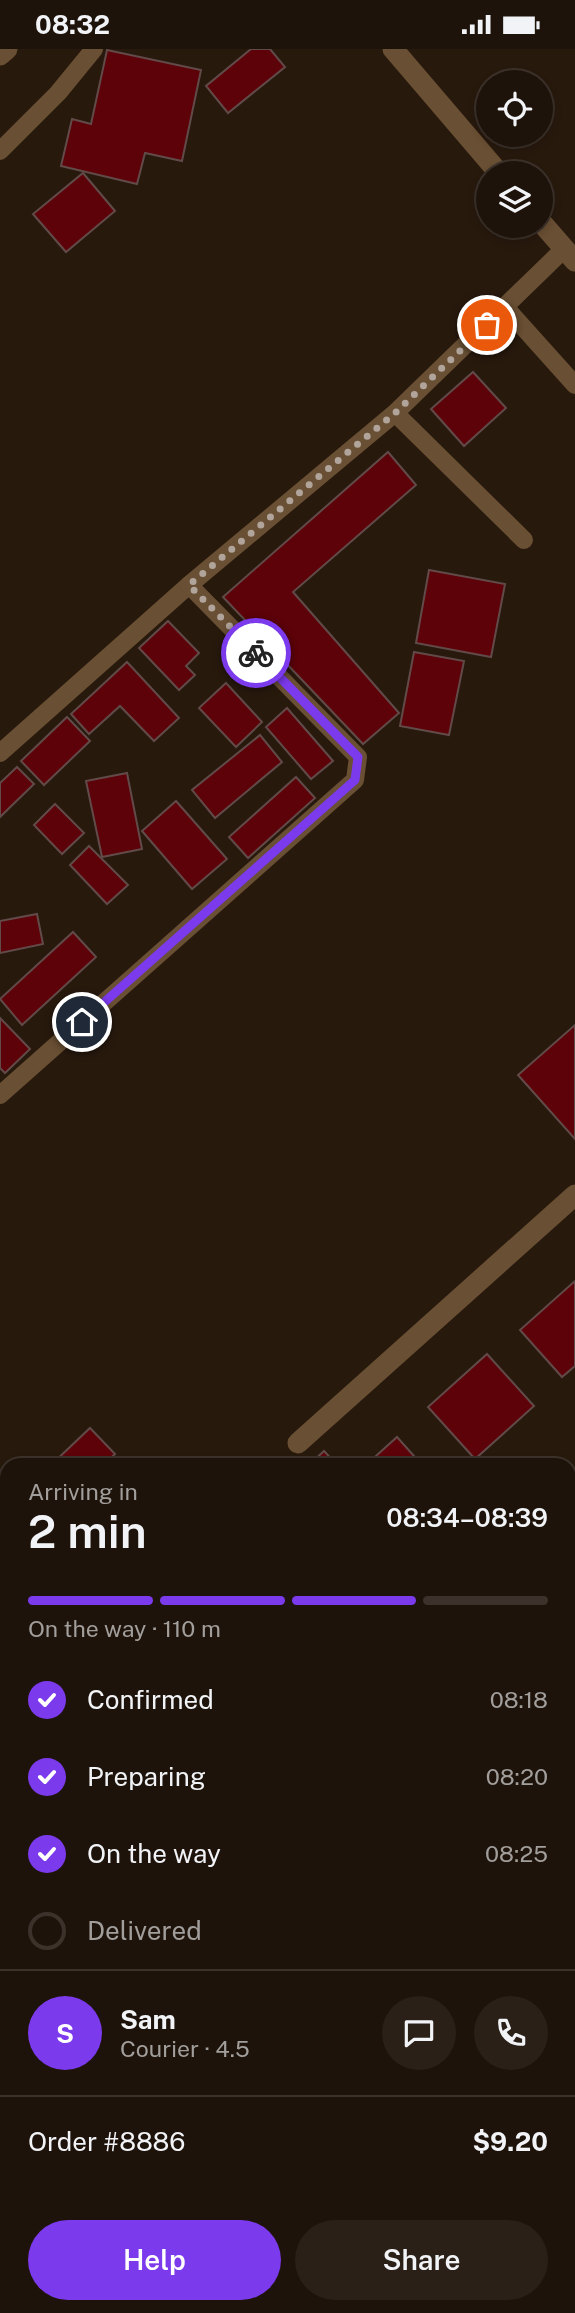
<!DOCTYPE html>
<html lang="en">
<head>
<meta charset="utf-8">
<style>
  body { margin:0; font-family:"Public Sans",sans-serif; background:#2b2018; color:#f1f3f6; height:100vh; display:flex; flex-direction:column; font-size:26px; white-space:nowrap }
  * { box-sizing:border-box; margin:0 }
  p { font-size:23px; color:#a19e9c }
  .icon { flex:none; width:38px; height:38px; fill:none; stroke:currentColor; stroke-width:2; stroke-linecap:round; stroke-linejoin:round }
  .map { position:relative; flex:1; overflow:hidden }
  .panel { position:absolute; left:0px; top:1409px; width:576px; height:856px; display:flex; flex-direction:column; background:#1e130a; border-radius:21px 21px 0 0; box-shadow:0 4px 10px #0003,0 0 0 2px #3c322b }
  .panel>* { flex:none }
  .buttons { position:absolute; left:476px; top:21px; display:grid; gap:14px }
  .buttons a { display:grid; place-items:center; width:77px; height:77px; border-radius:50%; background:#1e130a; box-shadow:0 4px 10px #0003,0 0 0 2px #3c322b; font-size:35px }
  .pin { position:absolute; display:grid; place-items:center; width:60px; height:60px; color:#fff; margin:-30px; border:4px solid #fff; border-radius:50%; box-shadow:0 2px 7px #0007 }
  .courier { position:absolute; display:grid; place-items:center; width:70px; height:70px; margin:-35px; border:5px solid #7c3aed; border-radius:50%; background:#fff; color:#222; box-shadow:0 2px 9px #0007 }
  .headline em { font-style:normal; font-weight:600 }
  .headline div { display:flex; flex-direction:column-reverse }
  .headline { display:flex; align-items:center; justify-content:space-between; height:119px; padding:0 28px }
  h1 { font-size:46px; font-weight:600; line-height:52px }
  .bar { display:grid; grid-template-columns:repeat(4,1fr); gap:10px 7px; align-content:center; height:84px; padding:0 28px }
  .bar i { height:9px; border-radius:5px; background:#3c322b }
  .bar .current { background:#7c3aed }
  .bar p { grid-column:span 4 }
  .line { display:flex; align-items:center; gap:18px; padding:0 28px; border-top:2px solid #3c322b }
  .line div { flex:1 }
  .round { display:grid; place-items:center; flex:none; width:74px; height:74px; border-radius:37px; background:#2b2018 }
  ol { padding:0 28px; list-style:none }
  li { display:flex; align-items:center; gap:21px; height:77px }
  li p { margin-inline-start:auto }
  li .icon { padding:7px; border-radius:50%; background:#7c3aed; color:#fff; stroke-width:4 }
  li:last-child { color:#a19e9c }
  li i { width:38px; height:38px; border:4px solid #3c322b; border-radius:50% }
  .primary-button { display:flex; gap:14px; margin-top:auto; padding:14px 28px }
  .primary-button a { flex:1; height:80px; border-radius:42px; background:#7c3aed; color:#fff; font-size:28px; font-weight:600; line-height:80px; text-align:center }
  .primary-button a+a { background:#2b2018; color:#f1f3f6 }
  .status { display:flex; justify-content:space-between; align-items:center; height:49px; padding:0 35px; background:#1e130a; direction:ltr }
  .status svg { height:19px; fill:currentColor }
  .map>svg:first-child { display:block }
  .building { fill:#5d0208; stroke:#614a48; stroke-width:2 }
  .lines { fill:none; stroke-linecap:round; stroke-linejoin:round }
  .lane { stroke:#694f33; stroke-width:18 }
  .street { stroke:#694f33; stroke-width:21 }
  .done { stroke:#b0a49b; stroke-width:7; stroke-dasharray:0 12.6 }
  .route { stroke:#7c3aed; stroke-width:9 }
</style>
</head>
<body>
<div class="status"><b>08:32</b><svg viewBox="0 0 49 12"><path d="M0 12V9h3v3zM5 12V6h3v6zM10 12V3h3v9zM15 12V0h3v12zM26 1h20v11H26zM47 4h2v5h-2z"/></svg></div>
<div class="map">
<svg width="575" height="2264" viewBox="0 0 575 2264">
  <rect width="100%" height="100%" fill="#28190d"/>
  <g class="building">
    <polygon points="251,0 270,0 285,18 228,64 206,37"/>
    <polygon points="107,1 201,21 182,112 145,104 137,135 61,117 72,70 91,75"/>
    <polygon points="83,124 115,162 66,203 33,165"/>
    <polygon points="473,323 506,359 464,397 431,360"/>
    <polygon points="388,403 416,436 293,543 399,664 363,695 223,548"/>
    <polygon points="429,521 505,535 491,608 416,594"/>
    <polygon points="168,572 199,604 186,617 195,626 179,641 139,599"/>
    <polygon points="414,603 464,612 449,686 400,677"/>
    <polygon points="127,613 179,669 154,692 120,657 89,685 71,665"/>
    <polygon points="226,634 262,673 236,698 199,659"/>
    <polygon points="287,659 333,712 311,730 266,678"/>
    <polygon points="67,668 90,692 44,736 21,712"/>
    <polygon points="260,686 282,713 215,769 192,741"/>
    <polygon points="17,718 34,735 0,768 0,734"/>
    <polygon points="127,724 142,800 102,808 86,732"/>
    <polygon points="296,728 315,749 248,809 229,788"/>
    <polygon points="176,752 227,810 192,840 142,782"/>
    <polygon points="55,755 84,784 62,805 34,776"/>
    <polygon points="89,797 128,836 107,855 70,816"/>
    <polygon points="37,865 43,895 0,904 0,872"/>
    <polygon points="73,883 96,908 22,976 0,950"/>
    <polygon points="0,969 30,1000 5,1024 0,1019"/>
    <polygon points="575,976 575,1090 518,1026"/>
    <polygon points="575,1232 575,1317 562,1328 520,1281"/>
    <polygon points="487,1305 534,1357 475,1410 428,1358"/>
    <polygon points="90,1379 115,1405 104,1416 51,1416"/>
    <polygon points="397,1388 422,1416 366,1416"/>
    <polygon points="324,1402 337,1416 309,1416"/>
    <polygon points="575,1587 575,1711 569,1716 569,1592"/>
    <polygon points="55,2258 135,2258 141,2264 47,2264"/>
  </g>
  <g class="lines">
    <g class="lane">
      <polyline points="0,102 58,44 94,0"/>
      <polyline points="505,258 575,336"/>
      <polyline points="395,364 524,491"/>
      <polyline points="0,704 189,536"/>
      <polyline points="0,1046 355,731 358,708 189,536 395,364 564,200"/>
    </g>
    <g class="street">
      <polyline points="393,0 499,124"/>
      <polyline points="0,6 7,0"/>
      <polyline points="541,173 575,212"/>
      <polyline points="298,1394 575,1146"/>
      <polyline points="569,1509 575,1504"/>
      <polyline points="0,1641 7,1635"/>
      <polyline points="0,2012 7,2005"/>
      <polyline points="194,2264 201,2258"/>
    </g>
  </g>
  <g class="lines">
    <polyline class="done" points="256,604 189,536 395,364 487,276"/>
    <polyline class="route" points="82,973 355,731 358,708 256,604"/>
  </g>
</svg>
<div class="buttons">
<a><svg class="icon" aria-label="locate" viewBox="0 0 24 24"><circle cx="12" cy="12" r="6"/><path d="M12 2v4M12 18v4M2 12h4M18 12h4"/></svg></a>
<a><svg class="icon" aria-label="layers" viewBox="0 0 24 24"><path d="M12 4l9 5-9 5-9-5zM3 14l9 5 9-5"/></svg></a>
</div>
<div class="pin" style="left:487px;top:276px;background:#ea580c"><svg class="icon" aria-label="bag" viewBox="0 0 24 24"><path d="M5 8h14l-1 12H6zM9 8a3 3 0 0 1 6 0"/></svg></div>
<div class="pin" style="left:82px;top:973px;background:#1f2937"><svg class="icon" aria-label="home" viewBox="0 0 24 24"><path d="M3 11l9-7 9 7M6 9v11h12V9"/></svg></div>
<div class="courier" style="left:256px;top:604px"><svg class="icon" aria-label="bike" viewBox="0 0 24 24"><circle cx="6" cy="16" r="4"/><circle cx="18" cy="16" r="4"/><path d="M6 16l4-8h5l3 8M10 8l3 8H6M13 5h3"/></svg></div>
<section class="panel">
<div class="headline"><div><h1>2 min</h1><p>Arriving in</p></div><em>08:34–08:39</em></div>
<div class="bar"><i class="current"></i><i class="current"></i><i class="current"></i><i></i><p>On the way · 110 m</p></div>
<ol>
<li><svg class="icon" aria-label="check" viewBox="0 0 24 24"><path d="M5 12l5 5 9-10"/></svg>Confirmed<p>08:18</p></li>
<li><svg class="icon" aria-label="check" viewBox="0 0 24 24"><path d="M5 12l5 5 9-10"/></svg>Preparing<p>08:20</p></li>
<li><svg class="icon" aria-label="check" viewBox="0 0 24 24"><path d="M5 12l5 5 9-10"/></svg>On the way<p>08:25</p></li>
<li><i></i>Delivered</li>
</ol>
<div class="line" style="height:126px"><b class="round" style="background:#7c3aed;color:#fff">S</b><div><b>Sam</b><p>Courier · 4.5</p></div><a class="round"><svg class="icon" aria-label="chat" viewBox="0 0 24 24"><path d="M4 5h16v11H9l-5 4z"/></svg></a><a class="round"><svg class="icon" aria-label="phone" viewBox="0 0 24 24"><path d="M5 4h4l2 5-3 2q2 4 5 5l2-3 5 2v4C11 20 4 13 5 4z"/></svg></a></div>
<div class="line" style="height:91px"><div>Order #8886</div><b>$9.20</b></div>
<div class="primary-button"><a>Help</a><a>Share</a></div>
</section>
</div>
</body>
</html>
